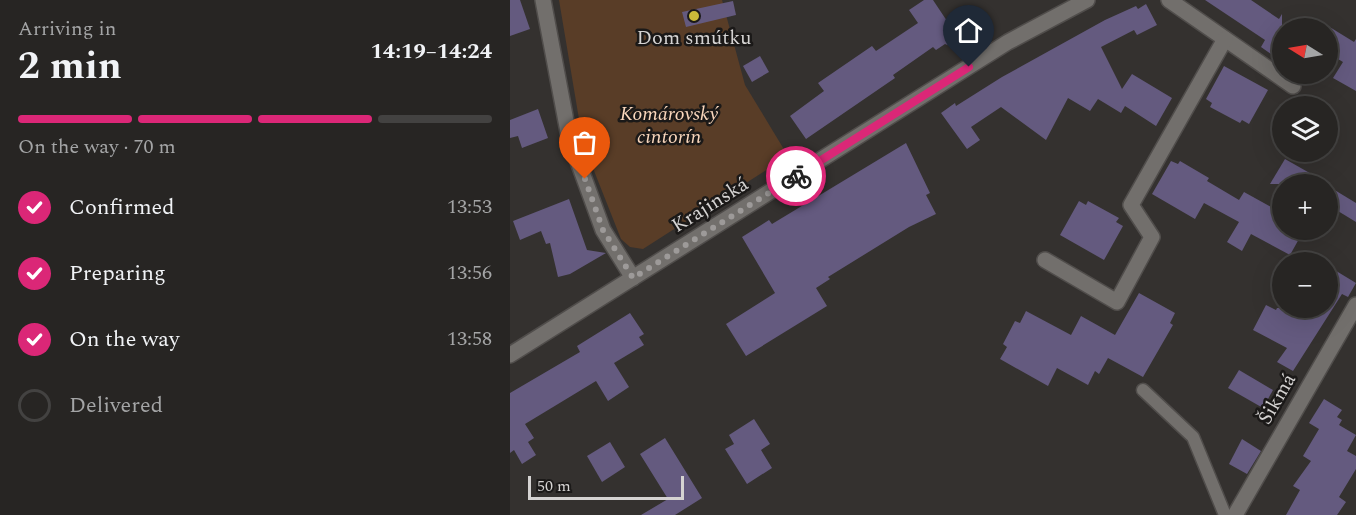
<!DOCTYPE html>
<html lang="en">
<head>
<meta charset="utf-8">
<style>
  body { margin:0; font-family:Spectral,serif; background:#333130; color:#f1f3f6; height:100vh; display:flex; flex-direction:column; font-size:22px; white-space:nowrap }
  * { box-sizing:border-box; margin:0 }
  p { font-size:20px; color:#a4a5a6 }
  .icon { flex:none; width:33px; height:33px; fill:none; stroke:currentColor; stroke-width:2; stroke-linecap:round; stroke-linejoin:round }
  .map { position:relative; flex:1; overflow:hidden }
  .side { display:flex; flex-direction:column; background:#272523; width:510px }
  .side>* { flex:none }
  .needle { width:39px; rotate:281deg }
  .tools { position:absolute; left:762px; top:18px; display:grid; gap:12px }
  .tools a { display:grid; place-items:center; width:66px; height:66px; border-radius:50%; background:#272523; box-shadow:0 6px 24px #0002,0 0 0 2px #434241; font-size:30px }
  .scale { position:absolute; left:18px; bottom:15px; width:156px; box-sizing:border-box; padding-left:6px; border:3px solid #d5d3d2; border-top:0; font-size:16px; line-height:21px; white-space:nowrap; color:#d5d3d2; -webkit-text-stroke:4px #1b1918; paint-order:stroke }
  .pin { position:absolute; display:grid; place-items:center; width:51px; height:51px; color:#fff; margin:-62px -26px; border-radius:50% 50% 50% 0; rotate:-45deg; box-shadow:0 0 6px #0007 }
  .pin .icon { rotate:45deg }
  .courier { position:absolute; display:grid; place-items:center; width:60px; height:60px; margin:-30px; border:4px solid #db2777; border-radius:50%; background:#fff; color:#222; box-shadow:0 2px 8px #0007 }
  .overview em { font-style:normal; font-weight:700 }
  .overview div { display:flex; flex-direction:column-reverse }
  .overview { display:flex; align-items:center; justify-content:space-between; height:102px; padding:0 18px }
  h1 { font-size:39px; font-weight:700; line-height:45px }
  .bar { display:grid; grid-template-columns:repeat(4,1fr); gap:9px 6px; align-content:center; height:72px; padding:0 18px }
  .bar i { height:8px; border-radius:4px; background:#434241 }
  .bar .current { background:#db2777 }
  .bar p { grid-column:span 4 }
  ol { padding:0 18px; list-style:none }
  li { display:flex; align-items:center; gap:18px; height:66px }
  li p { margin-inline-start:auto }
  li .icon { padding:6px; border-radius:50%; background:#db2777; color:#fff; stroke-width:4 }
  li:last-child { color:#a4a5a6 }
  li i { width:33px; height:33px; border:3px solid #434241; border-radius:50% }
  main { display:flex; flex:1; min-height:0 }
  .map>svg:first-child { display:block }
  .green { fill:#593d27 }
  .building { fill:#645a7f }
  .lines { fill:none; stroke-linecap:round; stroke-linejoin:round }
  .service-casing { stroke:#504d4b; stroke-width:15 }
  .minor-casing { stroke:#504d4b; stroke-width:18 }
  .service { stroke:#726f6c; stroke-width:12 }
  .minor { stroke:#726f6c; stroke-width:15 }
  .done { stroke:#9d9a99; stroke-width:6; stroke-dasharray:0 10.8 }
  .route { stroke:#db2777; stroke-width:8 }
  .poi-dot { fill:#cbba39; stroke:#1b1918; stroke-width:2 }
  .labels { text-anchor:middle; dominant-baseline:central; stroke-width:5; stroke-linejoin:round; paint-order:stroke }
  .poi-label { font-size:20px; fill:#d5d3d2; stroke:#1b1918 }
  .park-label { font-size:20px; font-style:italic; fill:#fad7bc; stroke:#1b1918 }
  .street-label { font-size:20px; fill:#d5d3d2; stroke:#1b1918 }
</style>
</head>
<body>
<main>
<section class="side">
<div class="overview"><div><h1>2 min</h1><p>Arriving in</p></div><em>14:19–14:24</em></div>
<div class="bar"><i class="current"></i><i class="current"></i><i class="current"></i><i></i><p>On the way · 70 m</p></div>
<ol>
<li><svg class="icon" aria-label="check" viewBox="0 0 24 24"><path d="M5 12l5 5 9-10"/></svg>Confirmed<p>13:53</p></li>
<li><svg class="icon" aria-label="check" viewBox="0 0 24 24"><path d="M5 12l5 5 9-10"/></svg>Preparing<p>13:56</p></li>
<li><svg class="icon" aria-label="check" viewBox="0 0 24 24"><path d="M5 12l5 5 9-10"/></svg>On the way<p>13:58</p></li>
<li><i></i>Delivered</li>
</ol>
</section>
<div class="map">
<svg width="846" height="515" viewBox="0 0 846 515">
  <rect width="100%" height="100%" fill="#34312f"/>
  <polygon class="green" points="49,0 212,0 235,85 278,156 133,249 120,247 111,239 73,143"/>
  <g class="building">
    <polygon points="0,0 10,0 20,29 0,36"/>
    <polygon points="414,0 423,0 459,54 435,44 426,50 423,47 383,75 385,78 296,139 280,116 314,91 308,83 362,46 366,51 408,23 399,10"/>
    <polygon points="695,0 741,0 769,19 772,14 772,62 751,47 755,40"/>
    <polygon points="223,1 226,15 176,27 172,12"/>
    <polygon points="636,4 647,25 627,35 624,30 591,47 612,89 622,74 662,98 646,126 615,106 611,113 588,99 580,111 558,98 536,140 491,107 461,127 470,140 457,149 431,113 445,103 446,106 492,77 595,20 626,6 628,9"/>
    <polygon points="818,26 844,42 846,39 846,91 823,78 833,62 818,53"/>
    <polygon points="250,56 259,72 242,82 233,66"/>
    <polygon points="714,66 758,90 739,124 732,120 730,123 700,107 702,103 696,99"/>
    <polygon points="28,109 38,138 12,148 8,136 0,138 0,120"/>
    <polygon points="396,143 420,193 416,195 426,214 399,227 318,277 320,279 306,288 317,306 236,356 216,324 265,293 232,237 259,220 262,224"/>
    <polygon points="775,159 819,184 760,184"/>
    <polygon points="661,161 668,164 670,161 699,178 697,181 729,200 734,192 772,213 772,230 794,230 780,255 741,234 732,251 717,242 729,222 694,203 685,219 642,194"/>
    <polygon points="818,186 846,203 846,222 818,205"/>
    <polygon points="59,199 77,250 96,253 60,274 48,277 40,243 36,244 31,231 10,240 3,221"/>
    <polygon points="569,201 576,205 578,201 609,218 606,222 613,226 594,260 550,235"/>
    <polygon points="818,266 846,283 838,297 832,294 783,371 767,362 777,348 743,330 756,305 766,310 767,308 818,308"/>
    <polygon points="629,293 665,313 660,323 663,325 633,377 598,358 589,374 585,371 578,385 547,368 538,386 490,359 497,347 493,344 505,321 510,323 516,311 561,335 571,316 605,335"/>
    <polygon points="120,313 134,334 129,337 134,345 104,363 119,387 98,401 86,381 15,424 24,438 18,442 26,455 12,464 4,450 0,453 0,393 70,352 67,346"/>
    <polygon points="729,370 763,390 753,408 718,388"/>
    <polygon points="814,399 832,410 827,417 832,420 829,425 846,435 837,451 846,456 846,469 829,497 836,502 827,515 776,515 790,490 783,486 801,461 793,456 809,429 799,423"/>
    <polygon points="244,419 260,444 251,450 262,468 237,484 215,449 224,444 219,435"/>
    <polygon points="155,438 192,498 165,515 131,515 158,499 130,454"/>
    <polygon points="732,439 751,451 737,474 719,464"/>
    <polygon points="100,442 115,467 92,482 77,456"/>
  </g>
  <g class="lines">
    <g class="service-casing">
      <polyline id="service" points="633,390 683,437 715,515"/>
    </g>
    <g class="minor-casing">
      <g id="minor">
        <polyline points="33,0 59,137 93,230 123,278"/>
        <polyline points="659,0 783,86"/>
        <polyline points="535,260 607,302 642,237 621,205 715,39"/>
        <polyline points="0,355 498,42 577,0"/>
        <polyline points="725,515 846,305"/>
      </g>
    </g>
    <use href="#service" class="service"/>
    <use href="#minor" class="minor"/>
  </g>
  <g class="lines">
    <polyline class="done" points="75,179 93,230 123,278 286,176"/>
    <polyline class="route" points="286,176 459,67"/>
  </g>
  <circle class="poi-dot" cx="184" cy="16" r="6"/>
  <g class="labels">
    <g class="poi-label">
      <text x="184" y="38">Dom smútku</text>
    </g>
    <g class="park-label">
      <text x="159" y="114">Komárovský<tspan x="159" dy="23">cintorín</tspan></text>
    </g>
    <g class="street-label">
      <text transform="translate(200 205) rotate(-32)">Krajinská</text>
      <text transform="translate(767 399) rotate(-60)">Šikmá</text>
    </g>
  </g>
</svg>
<div class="tools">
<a><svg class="needle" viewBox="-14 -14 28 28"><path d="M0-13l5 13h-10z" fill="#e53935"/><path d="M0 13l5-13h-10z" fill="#a4a5a6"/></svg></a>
<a><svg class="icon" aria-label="layers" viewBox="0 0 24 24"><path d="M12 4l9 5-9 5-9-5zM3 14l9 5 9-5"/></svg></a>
<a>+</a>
<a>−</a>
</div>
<div class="scale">50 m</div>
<div class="pin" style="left:75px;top:179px;background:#ea580c"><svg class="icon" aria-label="bag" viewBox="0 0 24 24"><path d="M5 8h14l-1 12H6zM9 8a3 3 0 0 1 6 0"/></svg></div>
<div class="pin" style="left:459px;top:67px;background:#1f2937"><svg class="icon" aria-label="home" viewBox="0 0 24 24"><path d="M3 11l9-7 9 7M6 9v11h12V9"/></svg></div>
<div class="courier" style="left:286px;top:176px"><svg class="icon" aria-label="bike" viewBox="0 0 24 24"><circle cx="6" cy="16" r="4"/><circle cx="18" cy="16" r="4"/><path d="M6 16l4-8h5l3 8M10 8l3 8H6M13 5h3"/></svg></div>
</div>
</main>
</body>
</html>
